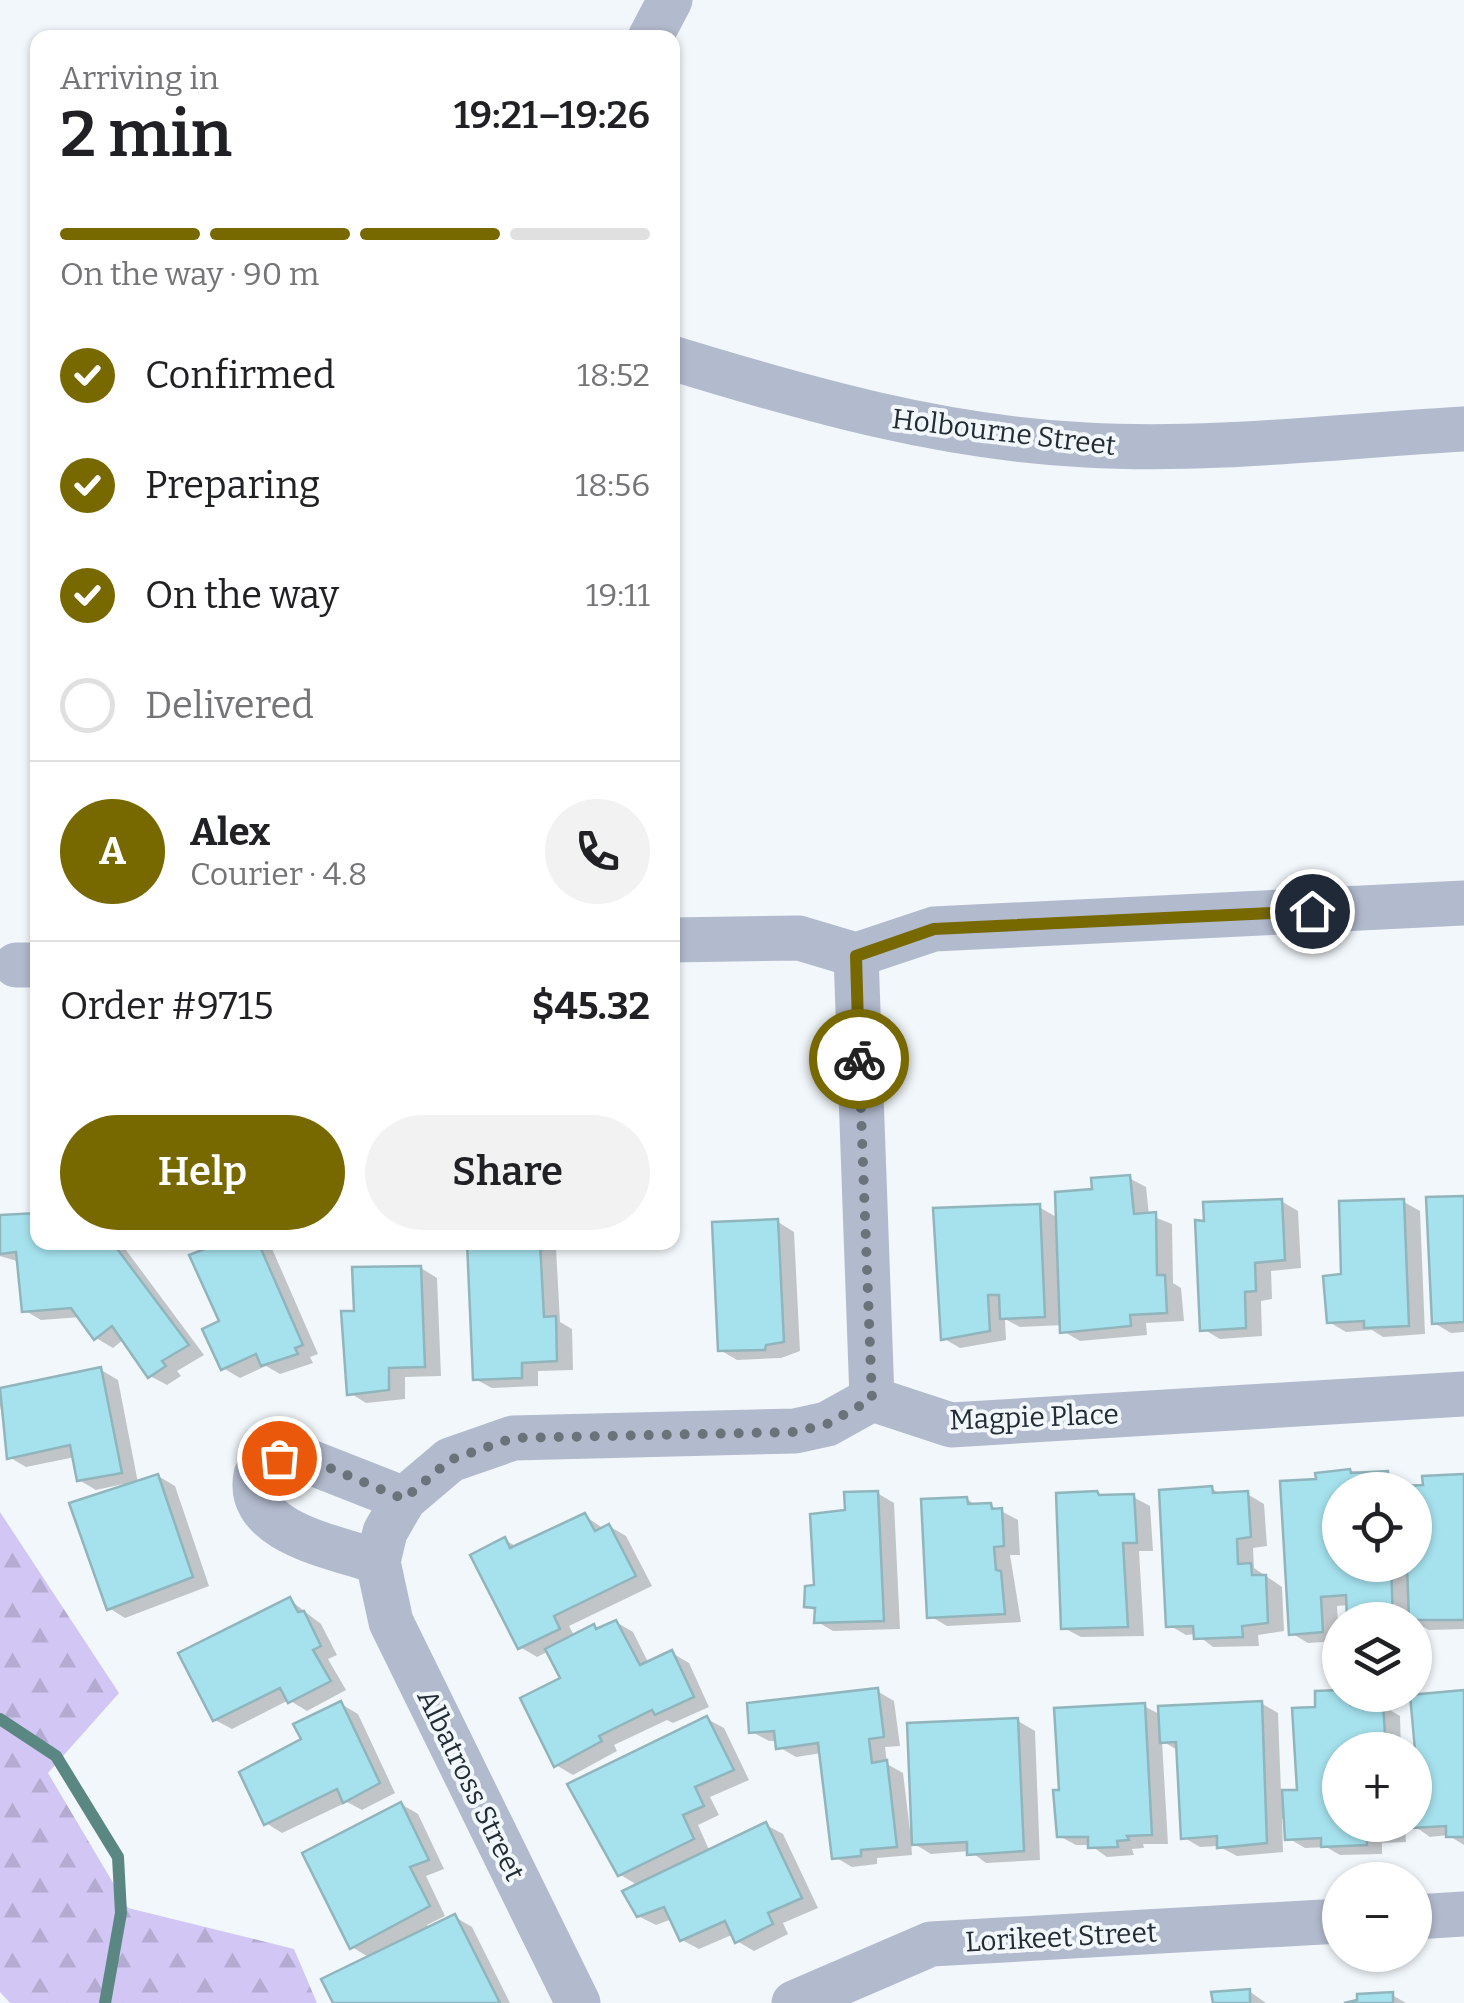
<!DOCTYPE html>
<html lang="en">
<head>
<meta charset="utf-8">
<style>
  body { margin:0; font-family:Bitter,serif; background:#f2f2f2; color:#202124; height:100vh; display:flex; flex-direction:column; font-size:38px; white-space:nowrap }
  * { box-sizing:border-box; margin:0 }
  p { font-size:32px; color:#757577 }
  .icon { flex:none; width:55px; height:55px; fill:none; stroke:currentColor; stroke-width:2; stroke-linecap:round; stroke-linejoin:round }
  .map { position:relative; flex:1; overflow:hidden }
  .details { position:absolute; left:30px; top:30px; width:650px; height:1220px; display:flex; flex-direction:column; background:#fff; border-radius:20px; box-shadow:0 2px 8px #0004 }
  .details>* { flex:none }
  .buttons { position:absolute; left:1322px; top:1472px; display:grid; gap:20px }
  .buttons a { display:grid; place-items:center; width:110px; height:110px; border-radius:50%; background:#fff; box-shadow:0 2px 8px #0004; font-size:50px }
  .pin { position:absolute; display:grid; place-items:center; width:85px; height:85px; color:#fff; margin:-42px; border:5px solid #fff; border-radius:50%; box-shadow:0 2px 10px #0007 }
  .courier { position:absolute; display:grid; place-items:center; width:100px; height:100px; margin:-50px; border:8px solid #776800; border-radius:50%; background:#fff; color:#222; box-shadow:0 2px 12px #0007 }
  .summary em { font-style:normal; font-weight:600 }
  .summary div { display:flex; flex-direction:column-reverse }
  .summary { display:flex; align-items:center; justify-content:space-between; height:170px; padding:0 30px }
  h1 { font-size:65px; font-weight:600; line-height:75px }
  .bar { display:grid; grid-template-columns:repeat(4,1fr); gap:15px 10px; align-content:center; height:120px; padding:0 30px }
  .bar i { height:12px; border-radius:8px; background:#e0e0e0 }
  .bar .active { background:#776800 }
  .bar p { grid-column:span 4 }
  .line { display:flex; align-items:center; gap:25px; padding:0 30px; border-top:2px solid #e0e0e0 }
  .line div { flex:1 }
  .round { display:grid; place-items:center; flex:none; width:105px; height:105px; border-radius:52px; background:#f2f2f2 }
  ol { padding:0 30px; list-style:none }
  li { display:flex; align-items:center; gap:30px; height:110px }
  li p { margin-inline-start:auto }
  li .icon { padding:10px; border-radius:50%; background:#776800; color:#fff; stroke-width:4 }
  li:last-child { color:#757577 }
  li i { width:55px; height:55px; border:5px solid #e0e0e0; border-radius:50% }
  .action { display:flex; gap:20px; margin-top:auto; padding:20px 30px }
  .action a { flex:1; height:115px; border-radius:60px; background:#776800; color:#fff; font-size:40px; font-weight:600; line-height:115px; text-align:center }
  .action a+a { background:#f2f2f2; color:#202124 }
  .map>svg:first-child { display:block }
  .forest { fill:url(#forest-firs) }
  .shadow { fill:#0003; fill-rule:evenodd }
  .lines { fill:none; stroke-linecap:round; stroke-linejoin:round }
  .stream { stroke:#5b8783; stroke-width:12 }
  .building { fill:#a6e2ee; stroke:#91b5bc; stroke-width:2.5 }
  .minor { stroke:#b2bacd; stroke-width:45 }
  .done { stroke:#6b737a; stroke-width:10; stroke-dasharray:0 18 }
  .route { stroke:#776800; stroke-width:12 }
  .labels { text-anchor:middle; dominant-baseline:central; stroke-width:8; stroke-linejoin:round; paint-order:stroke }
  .street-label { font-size:28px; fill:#222c34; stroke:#f2f7fb }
</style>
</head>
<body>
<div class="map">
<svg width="1464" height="2003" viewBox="0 0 1464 2003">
  <defs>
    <pattern id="forest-firs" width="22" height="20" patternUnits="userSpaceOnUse" patternTransform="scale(2.5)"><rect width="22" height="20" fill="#d2c7f4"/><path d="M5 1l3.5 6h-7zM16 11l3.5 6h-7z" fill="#b4abd2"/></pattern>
  </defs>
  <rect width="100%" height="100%" fill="#f2f7fb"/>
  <polygon class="forest" points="0,1512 119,1693 48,1773 128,1908 294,1949 317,2003 10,2003 0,1992"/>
  <g class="shadow">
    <polygon points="1129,1178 1146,1187 1149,1215 1172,1224 1173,1283 1181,1288 1184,1321 1146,1323 1147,1335 1080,1341 1063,1331 1063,1325 1020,1327 1005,1319 1006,1340 960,1348 943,1338 1039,1207 1058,1218 1094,1191"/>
    <polygon points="1464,1198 1464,1332 1451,1333 1434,1323"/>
    <polygon points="1281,1201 1298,1211 1301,1268 1271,1271 1272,1299 1261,1301 1262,1336 1220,1339 1203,1329"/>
    <polygon points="1404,1202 1420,1211 1425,1334 1383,1337 1372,1330 1346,1332 1329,1322 1344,1277"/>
    <polygon points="0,1217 38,1242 120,1242 204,1355 177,1371 181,1376 167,1385 150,1376 124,1339 113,1348 96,1338 81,1317 41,1320 24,1310 20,1262 0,1256"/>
    <polygon points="778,1222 794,1232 800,1351 781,1358 737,1360 720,1350"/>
    <polygon points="231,1242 270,1244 318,1354 310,1357 313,1363 280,1374 266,1366 240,1378 223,1368 222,1322"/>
    <polygon points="470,1242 546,1242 556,1248 560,1322 572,1329 573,1370 538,1371 538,1386 492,1388 475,1379"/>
    <polygon points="421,1268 437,1278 441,1376 405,1377 405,1399 366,1403 350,1393 356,1313"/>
    <polygon points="101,1370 118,1380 138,1483 158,1476 175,1486 209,1586 125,1618 109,1608 123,1484 96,1490 79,1480 75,1457 26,1467 9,1457 0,1405 0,1391"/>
    <path d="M1349,1471L1387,1473L1404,1483V1488L1464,1476V1629L1429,1630L1409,1619L1350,1620L1349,1605L1337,1606L1339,1641L1308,1643L1291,1633L1318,1482ZM1340,1490H1415V1565H1340Z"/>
    <polygon points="1211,1488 1222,1495 1247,1494 1264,1504 1267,1546 1253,1548 1254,1568 1282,1587 1284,1631 1258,1635 1259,1646 1213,1647 1196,1634 1186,1635 1169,1625"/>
    <polygon points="877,1493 894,1503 900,1629 833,1631 816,1621 817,1612 807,1606 848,1512"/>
    <polygon points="1133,1497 1150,1506 1153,1551 1139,1551 1144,1636 1081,1637 1064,1628 1103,1498"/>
    <polygon points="967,1499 977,1506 990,1505 1018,1520 1020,1555 1010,1555 1021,1622 947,1626 930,1616"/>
    <polygon points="585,1516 604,1529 609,1526 626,1536 652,1586 569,1626 575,1637 616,1622 633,1632 649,1664 672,1653 689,1663 709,1707 673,1723 667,1720 614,1745 617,1751 573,1775 556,1765 563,1679 549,1651 537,1657 520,1647 505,1540 517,1547"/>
    <polygon points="290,1600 321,1624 337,1655 328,1659 346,1690 307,1711 289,1700 232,1729 215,1720"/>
    <polygon points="877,1691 894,1701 900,1746 885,1747 887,1764 903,1773 910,1830 1018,1721 1035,1731 1040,1860 986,1863 970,1851 931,1854 911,1842 912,1855 877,1858 877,1864 852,1867 835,1857 822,1753 796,1757 779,1747 778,1741 769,1741 752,1732"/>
    <polygon points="1340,1692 1356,1695 1367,1701 1367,1707 1383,1706 1400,1716 1401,1750 1340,1750 1340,1825 1405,1825 1406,1842 1382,1843 1382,1854 1340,1855 1326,1847 1305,1848 1288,1838 1287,1819 1282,1819 1283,1852 1237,1856 1218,1846 1200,1847 1183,1837 1179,1751 1162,1741 1168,1844 1143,1844 1144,1848 1132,1849 1134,1855 1107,1857 1090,1845 1076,1845 1059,1836 1062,1792 1144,1706 1161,1715 1261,1703 1278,1713 1281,1792 1299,1792 1317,1709"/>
    <polygon points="1464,1693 1464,1845 1448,1835 1430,1837 1413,1825 1415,1783"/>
    <polygon points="341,1704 358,1714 395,1793 362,1810 347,1802 282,1833 266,1823 305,1740"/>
    <polygon points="707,1719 724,1728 749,1780 710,1797 719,1815 698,1825 710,1852 766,1825 783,1834 818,1908 783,1923 788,1934 754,1951 737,1941 734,1934 699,1949 682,1940 672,1919 656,1925 638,1916 639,1886 619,1874"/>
    <polygon points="401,1804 418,1814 444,1869 426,1876 445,1916 427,1925 429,1929 455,1917 472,1927 510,2003 336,2003 370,1958 352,1947"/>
    <polygon points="1249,1991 1266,2003 1215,2003"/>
    <polygon points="1392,1995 1406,2003 1350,2003"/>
  </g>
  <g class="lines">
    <polyline class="stream" points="0,1719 56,1756 118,1857 121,1913 105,2003"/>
  </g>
  <g class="building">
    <polygon points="1130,1175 1134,1214 1156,1212 1157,1275 1165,1275 1167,1313 1130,1315 1131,1326 1060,1333 1055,1192 1092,1189 1091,1178"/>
    <polygon points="1464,1196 1464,1322 1432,1324 1426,1197"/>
    <polygon points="1282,1199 1285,1260 1255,1263 1256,1291 1245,1292 1246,1328 1200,1331 1195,1220 1204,1221 1203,1202"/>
    <polygon points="1404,1199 1409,1326 1364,1328 1364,1321 1327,1323 1323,1276 1341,1274 1339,1201"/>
    <polygon points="1040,1204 1045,1317 1000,1319 999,1295 988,1295 990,1331 941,1340 933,1208"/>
    <polygon points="38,1213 38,1242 112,1242 189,1345 162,1361 166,1366 148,1378 112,1326 94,1340 71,1308 22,1312 16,1252 0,1254 0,1215"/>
    <polygon points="778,1219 784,1342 766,1345 765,1350 718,1351 712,1222"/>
    <polygon points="223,1242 258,1242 303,1345 295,1348 298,1354 261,1366 256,1354 221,1370 202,1329 219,1321 189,1255"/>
    <polygon points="467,1242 540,1242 544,1317 556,1316 557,1361 522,1363 522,1378 473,1380"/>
    <polygon points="421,1266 425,1367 389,1368 389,1390 347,1395 341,1311 354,1311 352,1267"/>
    <polygon points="101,1367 122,1473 77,1481 70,1445 7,1459 0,1388"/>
    <polygon points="1350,1469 1351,1473 1388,1471 1389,1490 1340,1490 1340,1565 1391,1565 1393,1620 1347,1620 1346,1595 1321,1597 1323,1632 1289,1635 1280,1481 1316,1479 1315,1473"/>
    <polygon points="158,1474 193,1577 107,1610 69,1503"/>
    <polygon points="1464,1474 1464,1620 1409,1620 1407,1565 1415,1565 1415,1490 1403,1490 1403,1486 1423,1485 1422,1476"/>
    <polygon points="1212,1486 1213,1493 1248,1491 1251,1537 1237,1539 1238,1564 1251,1563 1252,1575 1266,1575 1268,1623 1242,1626 1243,1637 1194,1639 1193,1626 1166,1627 1159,1490"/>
    <polygon points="878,1491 884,1621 814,1623 815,1608 804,1607 805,1586 814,1585 810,1514 845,1510 844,1492"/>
    <polygon points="1097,1491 1099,1495 1134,1494 1137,1543 1123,1543 1128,1627 1061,1629 1056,1493"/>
    <polygon points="967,1497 968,1504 991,1503 992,1509 1002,1508 1004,1546 994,1547 996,1570 1001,1571 1005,1614 927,1618 921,1499"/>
    <polygon points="585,1513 595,1531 609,1524 636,1576 554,1616 560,1629 518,1649 470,1555 505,1537 510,1548"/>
    <polygon points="290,1597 298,1612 304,1611 321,1646 313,1650 331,1681 288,1703 280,1688 213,1721 178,1653"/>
    <polygon points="616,1620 640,1665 672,1650 694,1697 655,1715 652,1710 599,1736 602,1741 554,1767 520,1698 560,1678 545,1649 594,1624 596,1629"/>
    <polygon points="878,1688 884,1737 869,1739 872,1763 887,1760 897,1847 861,1850 861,1856 832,1859 818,1743 776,1749 774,1731 749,1733 747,1703"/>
    <polygon points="1340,1690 1340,1695 1351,1695 1351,1705 1383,1703 1386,1750 1340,1750 1340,1825 1389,1825 1390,1834 1366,1834 1367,1845 1321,1847 1321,1838 1285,1840 1282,1790 1297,1790 1292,1708 1315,1707 1315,1691"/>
    <polygon points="1464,1690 1464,1837 1446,1837 1446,1826 1411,1828 1415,1825 1415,1750 1410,1695"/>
    <polygon points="341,1701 380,1783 343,1803 337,1789 264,1825 239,1772 301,1739 293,1724"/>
    <polygon points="1262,1701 1267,1843 1217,1848 1217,1836 1181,1839 1176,1742 1160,1743 1158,1706"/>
    <polygon points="1145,1703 1152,1835 1127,1836 1129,1840 1117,1841 1118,1847 1088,1848 1088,1837 1057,1837 1053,1790 1059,1790 1054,1708"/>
    <polygon points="707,1716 734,1770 695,1787 704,1806 683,1815 694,1839 618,1876 567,1784"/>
    <polygon points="1018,1718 1024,1851 967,1855 967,1842 912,1845 907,1723"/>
    <polygon points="401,1802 429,1860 410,1867 430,1906 350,1949 302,1853"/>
    <polygon points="766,1822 802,1898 768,1913 773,1924 735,1943 725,1921 680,1941 664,1907 637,1917 622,1891"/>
    <polygon points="455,1914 500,2003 333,2003 321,1979"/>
    <polygon points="1250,1989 1250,2003 1213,2003 1211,1992"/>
    <polygon points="1393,1992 1393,2003 1344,2003 1357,2000 1357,1994"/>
  </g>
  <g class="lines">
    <g class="minor">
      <polyline points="650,38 670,0"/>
      <path d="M672,358C809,400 943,438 1086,445C1211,452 1339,436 1464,429"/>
      <polyline points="672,940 799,938 856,955 934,929 1464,903"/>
      <polyline points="856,955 872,1399"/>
      <polyline points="16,965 38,965"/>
      <path d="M378,1562C337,1547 244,1533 256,1475L279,1458L292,1455L404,1499"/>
      <polyline points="1415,1917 1464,1914"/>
      <polyline points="578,2003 391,1622 378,1562 385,1532 404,1499 450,1460 513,1438 795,1431 827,1424 872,1399 951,1425 1464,1394"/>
      <polyline points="794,2003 931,1944 1340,1921"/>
    </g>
  </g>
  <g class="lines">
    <polyline class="done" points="279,1458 306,1458 404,1499 450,1460 513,1438 796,1432 827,1424 872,1399 859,1059"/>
    <polyline class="route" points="859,1059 856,956 934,929 1312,911"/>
  </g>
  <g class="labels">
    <g class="street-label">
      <text transform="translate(1004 432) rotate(7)">Holbourne Street</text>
      <text transform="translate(1034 1417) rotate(-2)">Magpie Place</text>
      <text transform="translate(471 1785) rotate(64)">Albatross Street</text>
      <text transform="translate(1061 1937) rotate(-3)">Lorikeet Street</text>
    </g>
  </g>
</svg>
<div class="buttons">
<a><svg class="icon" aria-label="locate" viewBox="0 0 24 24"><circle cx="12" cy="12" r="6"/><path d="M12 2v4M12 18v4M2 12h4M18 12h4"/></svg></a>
<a><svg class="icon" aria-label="layers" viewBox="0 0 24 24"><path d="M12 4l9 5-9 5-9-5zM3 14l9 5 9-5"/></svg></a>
<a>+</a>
<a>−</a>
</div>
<div class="pin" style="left:279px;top:1458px;background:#ea580c"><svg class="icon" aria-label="bag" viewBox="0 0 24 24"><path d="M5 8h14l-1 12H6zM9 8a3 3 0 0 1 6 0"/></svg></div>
<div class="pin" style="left:1312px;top:911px;background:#1f2937"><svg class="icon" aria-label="home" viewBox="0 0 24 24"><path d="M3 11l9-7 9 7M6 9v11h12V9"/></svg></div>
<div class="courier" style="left:859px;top:1059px"><svg class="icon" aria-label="bike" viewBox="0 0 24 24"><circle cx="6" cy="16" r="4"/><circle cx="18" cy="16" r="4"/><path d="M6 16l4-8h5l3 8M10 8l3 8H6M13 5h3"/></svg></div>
<section class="details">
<div class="summary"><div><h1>2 min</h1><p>Arriving in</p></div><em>19:21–19:26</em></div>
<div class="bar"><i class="active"></i><i class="active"></i><i class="active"></i><i></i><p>On the way · 90 m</p></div>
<ol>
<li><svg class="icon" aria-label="check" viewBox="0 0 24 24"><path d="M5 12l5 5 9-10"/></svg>Confirmed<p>18:52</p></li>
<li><svg class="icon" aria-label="check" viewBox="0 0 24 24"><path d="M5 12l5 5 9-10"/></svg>Preparing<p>18:56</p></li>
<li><svg class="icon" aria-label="check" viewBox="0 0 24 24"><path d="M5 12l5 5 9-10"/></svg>On the way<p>19:11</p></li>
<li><i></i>Delivered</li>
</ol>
<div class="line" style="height:180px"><b class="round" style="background:#776800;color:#fff">A</b><div><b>Alex</b><p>Courier · 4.8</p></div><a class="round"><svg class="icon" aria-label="phone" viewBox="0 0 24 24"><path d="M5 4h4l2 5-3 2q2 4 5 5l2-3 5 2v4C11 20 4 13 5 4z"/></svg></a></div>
<div class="line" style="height:130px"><div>Order #9715</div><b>$45.32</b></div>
<div class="action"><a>Help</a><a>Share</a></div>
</section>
</div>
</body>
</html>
